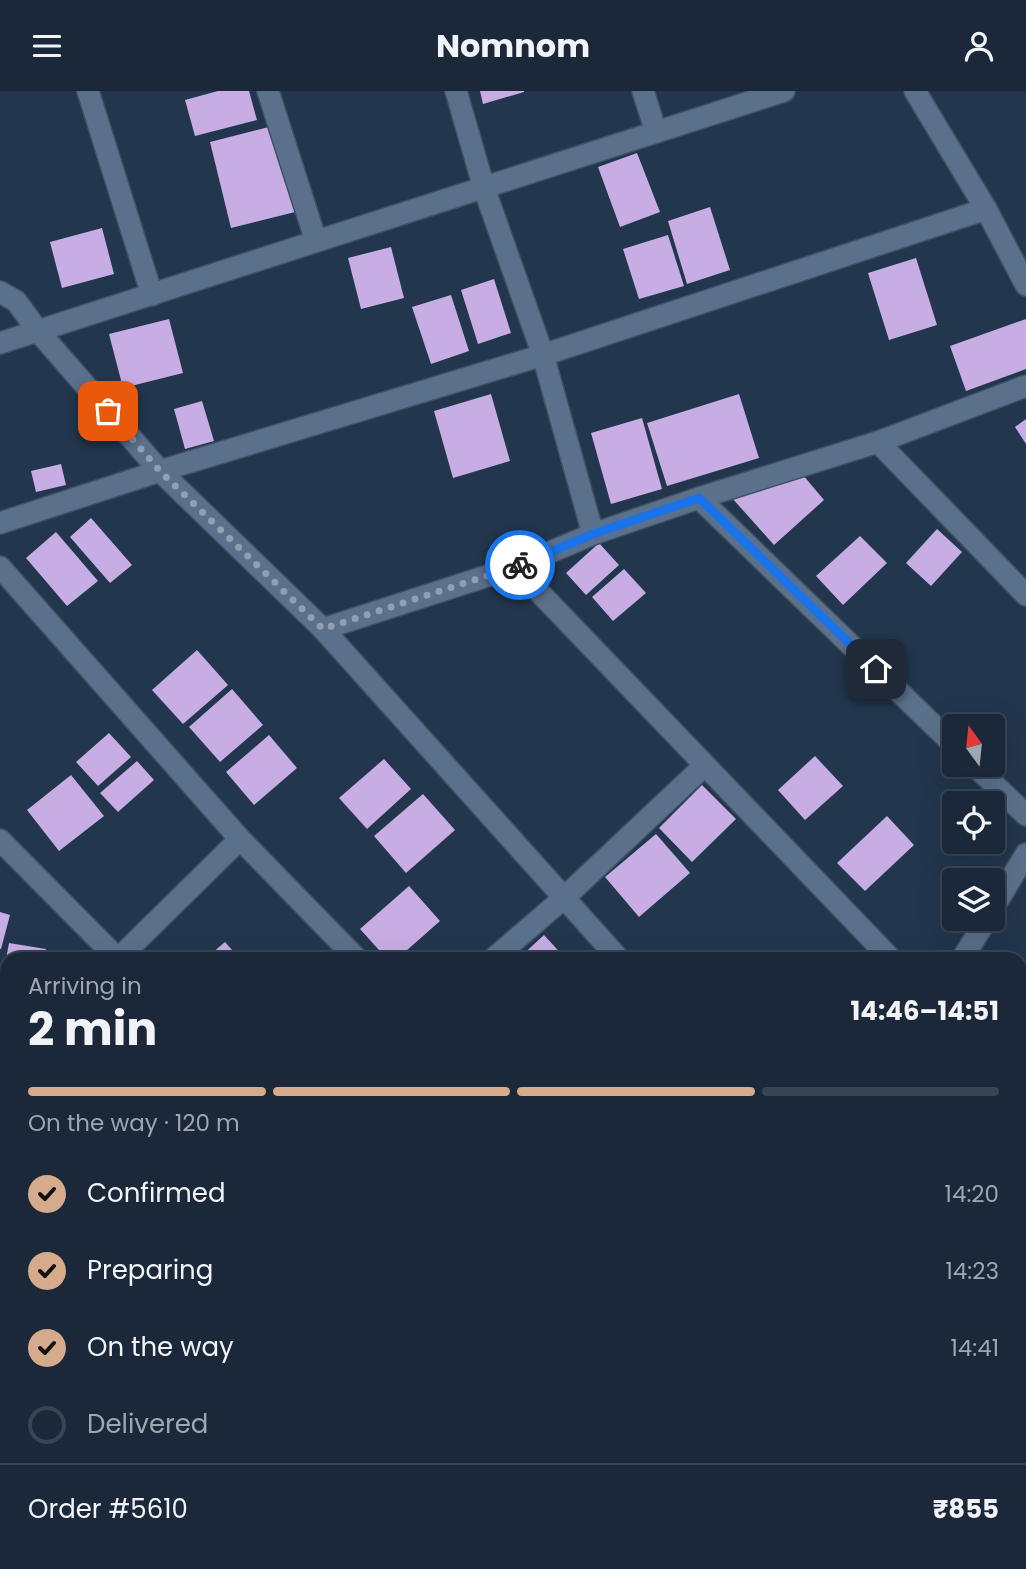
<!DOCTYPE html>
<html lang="en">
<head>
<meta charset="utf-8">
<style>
  body { margin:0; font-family:Poppins,sans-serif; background:#273445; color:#f1f3f6; height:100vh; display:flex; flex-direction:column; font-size:26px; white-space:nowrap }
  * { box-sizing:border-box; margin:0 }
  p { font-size:23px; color:#9fa6af }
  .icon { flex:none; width:38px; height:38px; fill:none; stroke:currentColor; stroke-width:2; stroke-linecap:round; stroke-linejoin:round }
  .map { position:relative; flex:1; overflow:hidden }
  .panel { position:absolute; left:0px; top:861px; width:1027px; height:618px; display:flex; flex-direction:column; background:#1a283a; border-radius:21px 21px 0 0; box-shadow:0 7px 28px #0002,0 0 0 2px #384454 }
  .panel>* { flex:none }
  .needle { width:46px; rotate:345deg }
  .tools { position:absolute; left:942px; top:623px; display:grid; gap:14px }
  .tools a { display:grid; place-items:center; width:63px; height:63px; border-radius:7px; background:#1a283a; box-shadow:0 7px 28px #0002,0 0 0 2px #384454; font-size:35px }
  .pin { position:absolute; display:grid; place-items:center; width:60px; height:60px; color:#fff; margin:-30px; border-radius:14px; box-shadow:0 4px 10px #0006 }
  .courier { position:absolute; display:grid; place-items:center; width:70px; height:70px; margin:-35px; border:5px solid #1a73e8; border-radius:50%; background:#fff; color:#222; box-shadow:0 2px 9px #0007 }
  .head em { font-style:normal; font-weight:700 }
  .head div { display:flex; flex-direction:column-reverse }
  .head { display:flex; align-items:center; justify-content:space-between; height:119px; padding:0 28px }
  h1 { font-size:46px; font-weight:700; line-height:52px }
  .bar { display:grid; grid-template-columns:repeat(4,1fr); gap:10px 7px; align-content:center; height:84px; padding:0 28px }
  .bar i { height:9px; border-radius:5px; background:#384454 }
  .bar .active { background:#d6ab8b }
  .bar p { grid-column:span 4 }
  .line { display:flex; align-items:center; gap:18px; padding:0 28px; border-top:2px solid #384454 }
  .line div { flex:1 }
  ol { padding:0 28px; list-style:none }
  li { display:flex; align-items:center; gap:21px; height:77px }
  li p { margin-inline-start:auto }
  li .icon { padding:7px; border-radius:50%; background:#d6ab8b; color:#111; stroke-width:4 }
  li:last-child { color:#9fa6af }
  li i { width:38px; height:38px; border:4px solid #384454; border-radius:50% }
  header { display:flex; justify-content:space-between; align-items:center; height:91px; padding:0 28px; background:#1a283a; font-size:32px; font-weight:700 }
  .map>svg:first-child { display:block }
  .building { fill:#c8ade4 }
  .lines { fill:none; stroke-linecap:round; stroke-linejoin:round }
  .minor-casing { stroke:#405165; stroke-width:24 }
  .minor { stroke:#5b718b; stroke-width:21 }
  .done { stroke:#909fb1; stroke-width:7; stroke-dasharray:0 12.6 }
  .route { stroke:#1a73e8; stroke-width:9 }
</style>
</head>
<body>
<header><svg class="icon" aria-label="menu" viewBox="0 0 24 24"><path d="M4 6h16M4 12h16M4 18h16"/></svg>Nomnom<svg class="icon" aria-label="person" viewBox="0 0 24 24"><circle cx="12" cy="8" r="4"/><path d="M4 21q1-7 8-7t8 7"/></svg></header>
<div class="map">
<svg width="1026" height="1478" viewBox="0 0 1026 1478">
  <rect width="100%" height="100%" fill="#22364d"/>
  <g class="building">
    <polygon points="218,0 249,0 257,29 195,45 185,9"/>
    <polygon points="480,0 524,0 524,1 483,13"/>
    <polygon points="273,35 295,121 231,137 210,51"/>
    <polygon points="637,62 660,121 620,136 598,76"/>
    <polygon points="710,116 730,179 687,193 668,130"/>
    <polygon points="102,137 114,183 62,197 50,151"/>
    <polygon points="668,144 684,195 639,208 623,158"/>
    <polygon points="391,156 404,207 361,218 348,167"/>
    <polygon points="916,167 937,234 889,249 868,182"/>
    <polygon points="494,188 511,242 478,253 461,199"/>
    <polygon points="451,204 469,260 431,273 412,216"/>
    <polygon points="169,228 183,282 123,297 109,243"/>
    <polygon points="1026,228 1026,278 966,300 950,255"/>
    <polygon points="491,303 510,370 453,387 434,320"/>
    <polygon points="739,303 759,367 667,395 647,332"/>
    <polygon points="202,310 214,350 185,358 174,318"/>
    <polygon points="642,327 662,398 611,413 591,342"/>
    <polygon points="1026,328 1026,353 1015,336"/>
    <polygon points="61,373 66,394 36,401 31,380"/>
    <polygon points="803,384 824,409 774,454 732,407"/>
    <polygon points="91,427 132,474 110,492 70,446"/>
    <polygon points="937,438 962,461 931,495 906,472"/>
    <polygon points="56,441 98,490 67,515 26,467"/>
    <polygon points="860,445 887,472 843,514 816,485"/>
    <polygon points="599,452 619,474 586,504 566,482"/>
    <polygon points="624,478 646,502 613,530 592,506"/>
    <polygon points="197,559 228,594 183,633 152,599"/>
    <polygon points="232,598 263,634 220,671 189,636"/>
    <polygon points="109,642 131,666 98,695 76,671"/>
    <polygon points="269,644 297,677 254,714 226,681"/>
    <polygon points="815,665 843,695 805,729 778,699"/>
    <polygon points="384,668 411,698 367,738 339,707"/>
    <polygon points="137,670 154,689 118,721 100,702"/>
    <polygon points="71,684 104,725 59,760 27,719"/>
    <polygon points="702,694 736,728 692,771 659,737"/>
    <polygon points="423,703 455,739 406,782 374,745"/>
    <polygon points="887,725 914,754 865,800 837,772"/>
    <polygon points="656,743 690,782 639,826 605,786"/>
    <polygon points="409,795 440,830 397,868 387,868 360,838"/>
    <polygon points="0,821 10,824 1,858 0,858"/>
    <polygon points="544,844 566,868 518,868"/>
    <polygon points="225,851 240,868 205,868"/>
    <polygon points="9,852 46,858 45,868 6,868"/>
    <polygon points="0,988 7,990 7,1041 0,1039"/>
    <polygon points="0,1063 7,1064 7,1119 0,1118"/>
    <polygon points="0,1214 7,1215 7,1263 0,1262"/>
    <polygon points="0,1268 7,1269 7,1320 0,1319"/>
    <polygon points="1020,1412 1026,1413 1026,1473 1020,1473"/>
    <polygon points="54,1472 81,1472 80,1478 53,1478"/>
    <polygon points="88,1472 111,1472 110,1478 87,1478"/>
    <polygon points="112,1472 137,1472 136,1478 111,1478"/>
    <polygon points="141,1472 165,1472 164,1478 140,1478"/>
    <polygon points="441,1472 479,1472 478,1478 440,1478"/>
    <polygon points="494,1472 536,1472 535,1478 493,1478"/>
  </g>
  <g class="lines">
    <g class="minor-casing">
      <g id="minor">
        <polyline points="88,0 152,204"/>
        <polyline points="268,0 316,150"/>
        <polyline points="456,0 484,97 543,264 593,443"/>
        <polyline points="643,0 656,41"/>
        <polyline points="915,0 986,118 1026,194"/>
        <polyline points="0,201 16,210 38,240 160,380 323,538 619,868"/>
        <polyline points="0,252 784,0"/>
        <polyline points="878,351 1026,504"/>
        <polyline points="699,407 954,654"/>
        <polyline points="0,432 160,380 543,264 986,118"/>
        <polyline points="0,476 240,748 357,868"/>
        <polyline points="515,476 891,868"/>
        <polyline points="323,538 515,476 593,443 699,407 878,351 1026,295"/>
        <polyline points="974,674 1026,724"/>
        <polyline points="0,749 118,868"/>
        <polyline points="992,819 1026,763"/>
        <polyline points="118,868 240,748"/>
        <polyline points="493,868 565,806 704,675"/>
        <polyline points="962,868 987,828"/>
        <polyline points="0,909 7,910"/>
        <polyline points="1020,1111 1026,1101"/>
        <polyline points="1020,1198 1026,1199"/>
        <polyline points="0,1210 7,1211"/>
        <polyline points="0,1330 7,1332"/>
        <polyline points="1020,1405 1026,1405"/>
        <polyline points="670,1472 701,1478"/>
        <polyline points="37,1478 38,1472"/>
        <polyline points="223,1478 225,1472"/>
        <polyline points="430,1478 431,1472"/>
        <polyline points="718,1478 719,1472"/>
      </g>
    </g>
    <use href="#minor" class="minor"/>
  </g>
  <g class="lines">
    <polyline class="done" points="108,320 160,380 323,538 520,474"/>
    <polyline class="route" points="520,474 593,443 699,407 876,578"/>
  </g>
</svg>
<div class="tools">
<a><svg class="needle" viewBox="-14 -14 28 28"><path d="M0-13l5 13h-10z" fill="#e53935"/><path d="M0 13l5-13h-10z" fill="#9fa6af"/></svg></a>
<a><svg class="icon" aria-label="locate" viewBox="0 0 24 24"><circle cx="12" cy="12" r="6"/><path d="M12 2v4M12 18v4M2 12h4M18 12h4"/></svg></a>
<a><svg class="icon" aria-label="layers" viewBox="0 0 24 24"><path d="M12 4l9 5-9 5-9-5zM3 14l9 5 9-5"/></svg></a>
</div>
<div class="pin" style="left:108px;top:320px;background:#ea580c"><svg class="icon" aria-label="bag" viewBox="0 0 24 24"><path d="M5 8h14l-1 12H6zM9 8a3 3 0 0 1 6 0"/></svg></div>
<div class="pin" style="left:876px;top:578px;background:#1f2937"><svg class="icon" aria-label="home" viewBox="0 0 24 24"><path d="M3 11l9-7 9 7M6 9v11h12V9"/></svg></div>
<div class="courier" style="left:520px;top:474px"><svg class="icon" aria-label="bike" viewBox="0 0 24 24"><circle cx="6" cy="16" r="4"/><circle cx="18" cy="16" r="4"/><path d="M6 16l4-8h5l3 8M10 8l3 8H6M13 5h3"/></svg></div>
<section class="panel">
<div class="head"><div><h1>2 min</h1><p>Arriving in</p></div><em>14:46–14:51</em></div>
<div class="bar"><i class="active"></i><i class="active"></i><i class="active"></i><i></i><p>On the way · 120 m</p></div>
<ol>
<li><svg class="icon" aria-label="check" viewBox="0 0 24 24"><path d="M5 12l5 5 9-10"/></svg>Confirmed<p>14:20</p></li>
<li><svg class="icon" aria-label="check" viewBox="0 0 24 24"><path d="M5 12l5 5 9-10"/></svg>Preparing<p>14:23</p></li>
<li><svg class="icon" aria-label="check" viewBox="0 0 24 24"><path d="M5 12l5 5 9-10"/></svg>On the way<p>14:41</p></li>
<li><i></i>Delivered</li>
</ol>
<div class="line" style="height:91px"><div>Order #5610</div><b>₹855</b></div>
</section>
</div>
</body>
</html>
